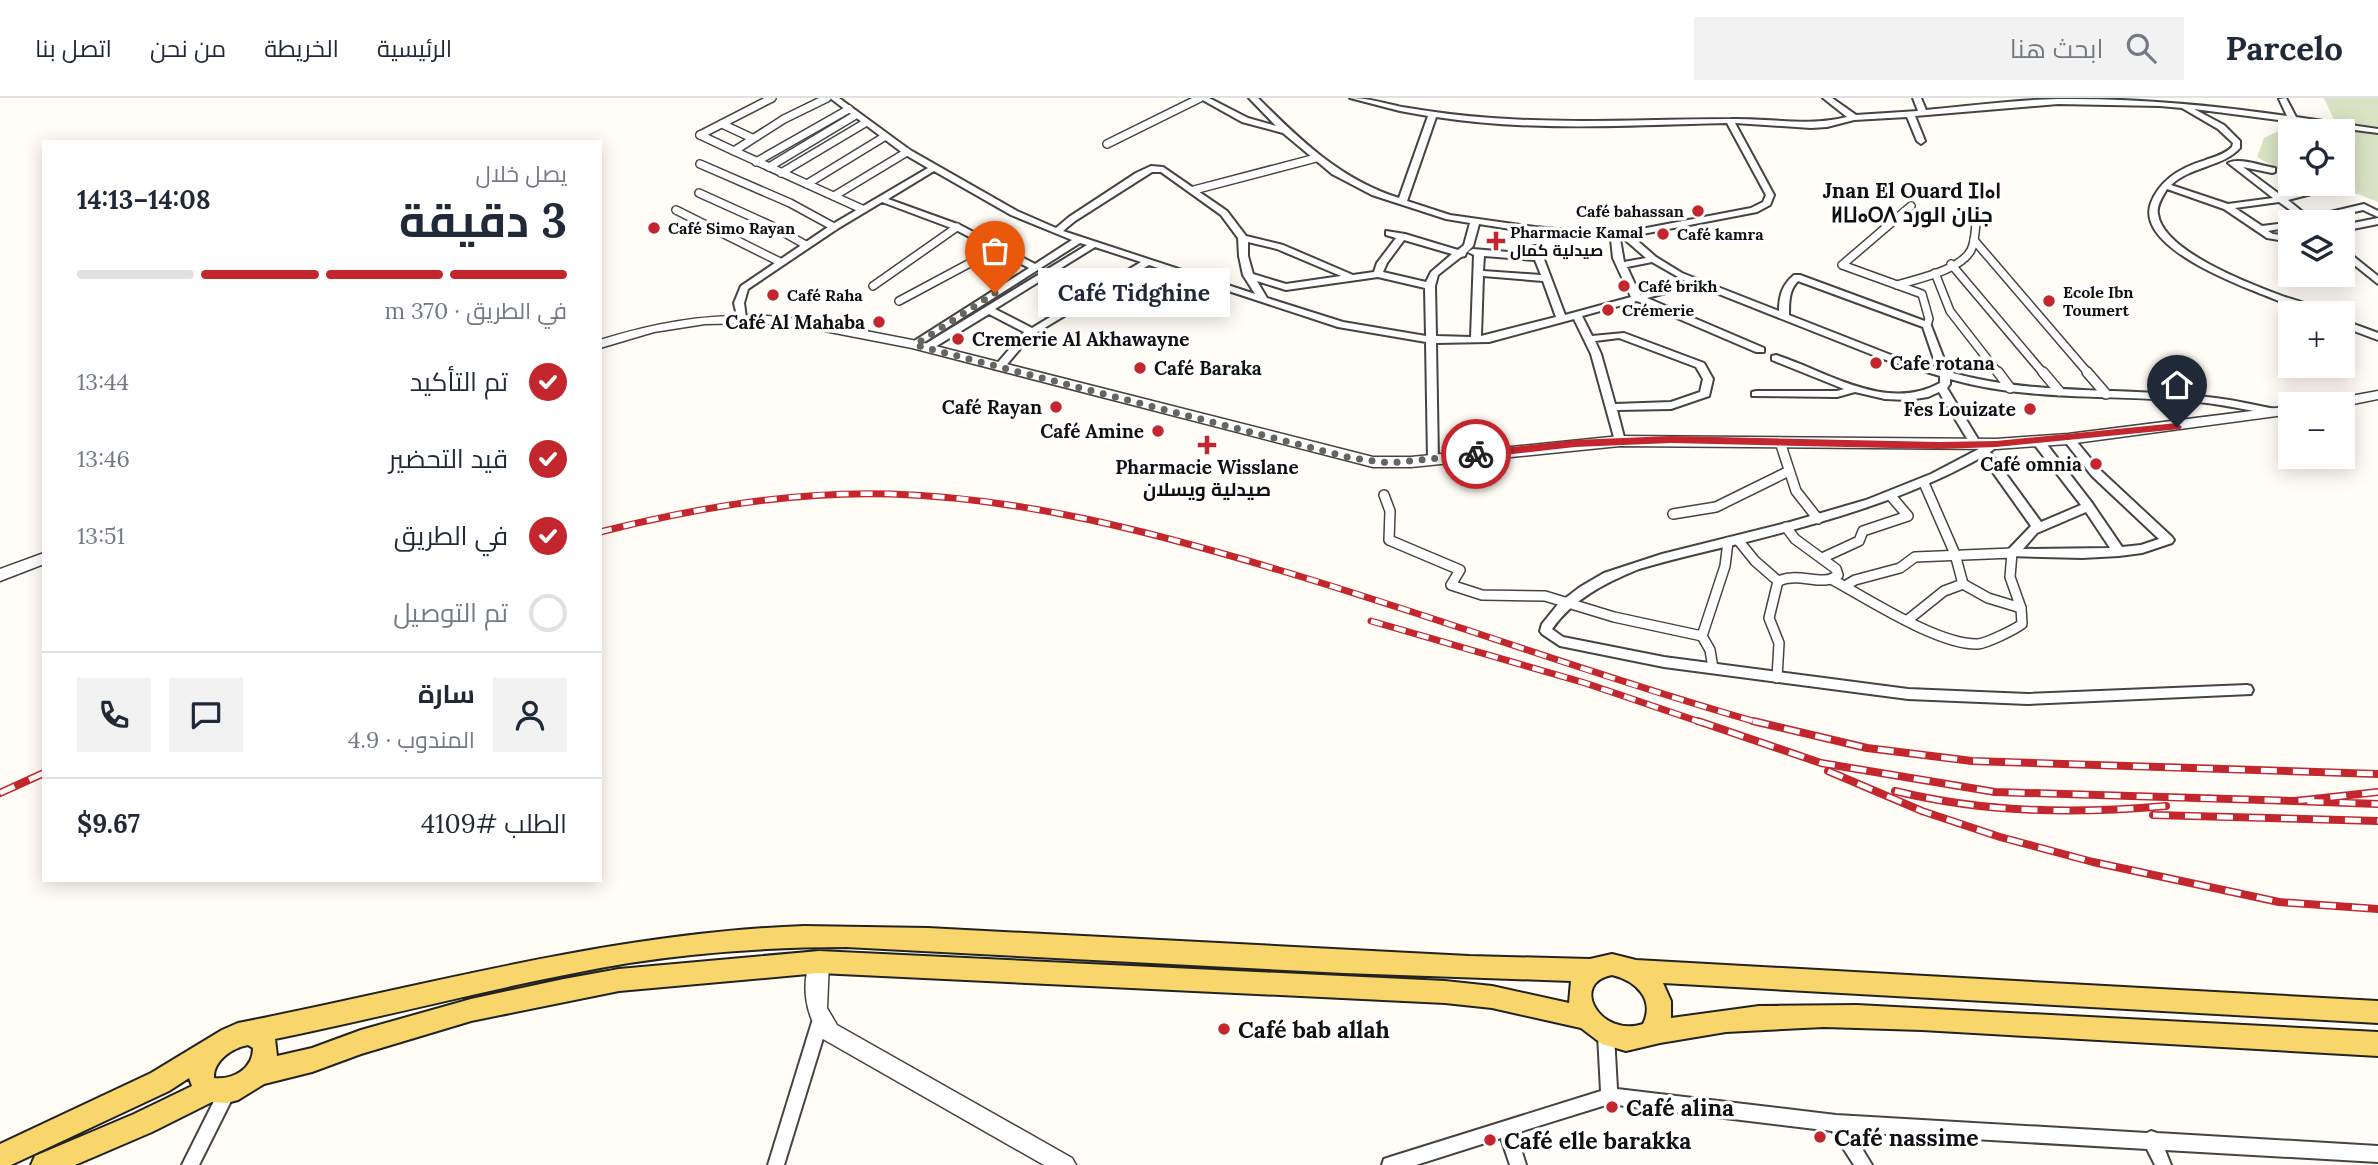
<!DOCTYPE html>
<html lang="ar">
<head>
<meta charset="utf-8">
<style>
  body { margin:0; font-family:Lora,Cairo,"Noto Sans Tifinagh",serif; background:#f2f2f3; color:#1f2937; direction:rtl; height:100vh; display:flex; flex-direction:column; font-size:26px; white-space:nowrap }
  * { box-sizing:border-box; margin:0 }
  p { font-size:23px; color:#747a83 }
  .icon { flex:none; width:38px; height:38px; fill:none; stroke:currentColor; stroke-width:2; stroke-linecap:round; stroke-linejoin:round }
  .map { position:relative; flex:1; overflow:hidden; direction:ltr }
  .sheet { position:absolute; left:42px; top:42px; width:560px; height:742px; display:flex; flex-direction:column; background:#fff; border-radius:0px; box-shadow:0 4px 18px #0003; direction:rtl }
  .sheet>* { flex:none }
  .buttons { position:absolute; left:2278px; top:21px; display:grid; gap:14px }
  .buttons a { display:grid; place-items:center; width:77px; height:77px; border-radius:0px; background:#fff; box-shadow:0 4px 18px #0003; font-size:35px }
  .pin { position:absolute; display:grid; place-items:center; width:60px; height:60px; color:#fff; margin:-72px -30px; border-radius:50% 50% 50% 0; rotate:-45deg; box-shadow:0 0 7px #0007 }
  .pin .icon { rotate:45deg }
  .courier { position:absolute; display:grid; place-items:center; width:70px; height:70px; margin:-35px; border:5px solid #c4262e; border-radius:50%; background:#fff; color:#222; box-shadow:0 2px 9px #0007 }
  .bubble { position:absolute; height:49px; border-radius:0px; background:#fff; box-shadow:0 4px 18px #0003; font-size:23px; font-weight:700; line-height:49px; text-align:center; direction:rtl }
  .head em { font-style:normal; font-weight:700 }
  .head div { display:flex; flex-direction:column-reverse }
  .head { display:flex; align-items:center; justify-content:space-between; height:119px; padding:0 35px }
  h1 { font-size:46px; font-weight:700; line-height:52px }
  .bar { display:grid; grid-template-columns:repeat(4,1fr); gap:10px 7px; align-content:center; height:84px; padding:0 35px }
  .bar i { height:9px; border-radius:5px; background:#e0e1e3 }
  .bar .on { background:#c4262e }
  .bar p { grid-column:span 4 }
  .line { display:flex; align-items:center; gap:18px; padding:0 35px; border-top:2px solid #e0e1e3 }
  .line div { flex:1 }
  .round { display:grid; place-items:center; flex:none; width:74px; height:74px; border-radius:0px; background:#f2f2f3 }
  ol { padding:0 35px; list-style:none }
  li { display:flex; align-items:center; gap:21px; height:77px }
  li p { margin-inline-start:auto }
  li .icon { padding:7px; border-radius:50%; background:#c4262e; color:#fff; stroke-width:4 }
  li:last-child { color:#747a83 }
  li i { width:38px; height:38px; border:4px solid #e0e1e3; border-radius:50% }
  header { display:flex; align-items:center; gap:42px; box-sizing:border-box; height:98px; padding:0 35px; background:#fff; border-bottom:2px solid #e0e1e3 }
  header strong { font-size:33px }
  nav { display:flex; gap:38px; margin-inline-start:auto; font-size:24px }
  .search { width:490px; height:63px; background:#f2f2f3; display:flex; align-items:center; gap:18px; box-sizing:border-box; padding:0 24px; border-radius:0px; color:#747a83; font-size:26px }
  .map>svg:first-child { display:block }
  .cemetery { fill:#d9e3c4 }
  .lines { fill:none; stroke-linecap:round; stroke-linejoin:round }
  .pedestrian-far1-casing { stroke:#444; stroke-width:10 }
  .pedestrian-casing { stroke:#444; stroke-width:12 }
  .minor-casing { stroke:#444; stroke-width:4 }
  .tertiary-casing { stroke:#444; stroke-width:3 }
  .primary-casing { stroke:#222; stroke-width:4 }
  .pedestrian-far1 { stroke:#fff; stroke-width:7 }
  .pedestrian { stroke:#fff; stroke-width:9 }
  .minor { fill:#fff; fill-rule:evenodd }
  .tertiary { fill:#fff; fill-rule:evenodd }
  .primary { fill:#f9d66b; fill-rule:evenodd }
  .rail-far1-casing { stroke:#c4262e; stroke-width:7 }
  .rail-casing { stroke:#c4262e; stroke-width:8 }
  .rail-far1 { stroke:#fff; stroke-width:4.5; stroke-dasharray:12; stroke-linecap:butt }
  .rail { stroke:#fff; stroke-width:5; stroke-dasharray:16; stroke-linecap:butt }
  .route { fill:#c4262e }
  .done { stroke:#646461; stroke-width:7; stroke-dasharray:0 12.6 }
  .poi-dot { fill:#c4262e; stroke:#fff; stroke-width:2.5 }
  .labels { text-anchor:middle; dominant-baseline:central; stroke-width:7; stroke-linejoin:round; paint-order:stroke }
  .far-poi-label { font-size:16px; font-weight:bold; fill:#111; stroke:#fff; text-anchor:start }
  .poi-label { font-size:19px; font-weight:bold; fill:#111; stroke:#fff; text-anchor:end }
  .far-district-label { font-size:21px; font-weight:bold; fill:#111; stroke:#fff }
  .near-poi-label { font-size:23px; font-weight:bold; fill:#111; stroke:#fff; text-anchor:start }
</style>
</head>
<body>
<header>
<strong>Parcelo</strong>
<div class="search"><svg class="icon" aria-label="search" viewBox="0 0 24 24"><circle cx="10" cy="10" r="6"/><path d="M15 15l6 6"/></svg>ابحث هنا</div>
<nav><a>الرئيسية</a><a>الخريطة</a><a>من نحن</a><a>اتصل بنا</a></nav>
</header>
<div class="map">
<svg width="2378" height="1067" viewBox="0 0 2378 1067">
  <rect width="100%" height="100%" fill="#fffdf5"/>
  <path class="cemetery" d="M2324,0H2378V104L2350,93L2303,86H2343V33H2291V79L2257,59L2264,40C2294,25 2303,25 2337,28Z"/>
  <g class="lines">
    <g class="pedestrian-far1-casing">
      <g id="pedestrian-far1">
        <polyline points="827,0 784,21 734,53 862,111"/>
        <polyline points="722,26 752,40"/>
        <polyline points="700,37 772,0"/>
        <polyline points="700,37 734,53"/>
        <polyline points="1107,46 1200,0"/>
        <polyline points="756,64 849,11"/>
        <polyline points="700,66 790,105 834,129"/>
        <polyline points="769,69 854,18"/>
        <polyline points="781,75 865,25"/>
        <polyline points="807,86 884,39"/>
        <polyline points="1194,92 1316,60"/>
        <polyline points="699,95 772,128 806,147"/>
        <polyline points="834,98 907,54"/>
        <polyline points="1911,108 1842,167 1922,196 1929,221 1927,227"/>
        <polyline points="676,112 780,164"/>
        <polyline points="1974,142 2089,276"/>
        <polyline points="1951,166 2044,276"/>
        <polyline points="1935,175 1950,213 1999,276"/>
        <path d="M1897,187C1917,181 1961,172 1971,152C1975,144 1975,134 1976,125"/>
        <polyline points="873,188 957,129"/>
        <polyline points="899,203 998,150"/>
      </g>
    </g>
    <g class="pedestrian-casing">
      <g id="pedestrian">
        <polyline points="1998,274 2010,290"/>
        <polyline points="2043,274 2059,293"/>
        <polyline points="2087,274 2106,296"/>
        <polyline points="1780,344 1796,393 1818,421"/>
        <polyline points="1384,397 1390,413 1389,442 1460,472 1451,487 1482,497 1545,498 1614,519 1702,538 1725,468 1728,444"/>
        <polyline points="1673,416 1716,409 1789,373"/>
        <polyline points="1738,442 1755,463 1778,483 1769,520 1779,545 1777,580"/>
        <polyline points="1822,460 1859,443 1863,433 1908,418 1891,398"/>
        <path d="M1833,482C1868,501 1938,547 1978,546C1987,545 2014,532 2022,526L2021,510L2010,479L2012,455L1915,459L1900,470L1855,482L1845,488"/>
        <path d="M1778,483C1801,473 1822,490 1838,477L1836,471L1795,441L1786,429"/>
        <polyline points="1963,486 1988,500 2021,510"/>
        <polyline points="1909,521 1944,493 1963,486 1955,456 1924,385"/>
        <polyline points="1702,538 1710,552 1713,570"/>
      </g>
    </g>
    <g class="minor-casing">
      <g id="minor">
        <path d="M830,0H839L910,52L1017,113L1056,130L1069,119L1136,75L1151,68L1163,69L1227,113L1246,138L1283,147L1353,177L1374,174L1377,165L1396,140L1386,137V133L1405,136L1458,152L1464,147L1470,125L1446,121L1372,97L1332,76L1283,35L1242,24L1199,0H1209L1248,20L1276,28L1249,0H1258C1301,43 1340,81 1399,100L1428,18L1400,13L1350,0C1368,0 1384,5 1402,9C1432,14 1462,18 1492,20C1572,26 1651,21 1731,21C1771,20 1808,29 1847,19L1823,0H1832L1856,17L1918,13L1913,0H1921L1926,12C1970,8 2014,2 2058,1C2135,0 2211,7 2287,18L2279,1L2286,0L2296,19L2378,31V35L2194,11L2224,27L2240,43V50C2223,69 2191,68 2171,87L2228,106L2273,100L2228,65C2240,59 2261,68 2275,70V74L2272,75L2243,69L2282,98L2319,90V94L2288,102L2309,119L2364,106L2378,113V119L2363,112L2315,123V124H2291V129L2268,133L2273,136L2291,138V144L2267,140L2224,111L2167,91C2163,98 2156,108 2158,116C2163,154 2253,187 2285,199C2298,203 2314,207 2325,215C2304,216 2283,204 2264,197C2234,185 2135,148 2151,105C2160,82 2180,70 2203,63C2213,59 2224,57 2232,49L2233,45L2218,31L2182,10L2160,8L2058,6L1915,18L1925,43L1921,46L1917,43L1907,19L1854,22L1827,29L1811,30L1735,25L1774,97L1770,107L1757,114L1632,138L1656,159L1682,175L1779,213C1779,198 1782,187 1794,177H1800L1930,225L1949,274C2032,298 2121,289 2207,299C2230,301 2253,307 2276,311L2281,314L2276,317C2253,313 2230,308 2207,305C2122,295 2033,305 1950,281V286L1947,290L1981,346L1976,350L1972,349L1939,294L1928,299L1908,302L1885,301L1855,294L1837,299L1752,298V294L1756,293H1837L1844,291L1772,262V258L1776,257C1827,273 1886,315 1940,285V278L1883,261L1696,187L1647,200L1764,250V254H1756L1637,203L1582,218L1592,238L1624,235L1704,265L1713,281L1709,298L1671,311L1617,312L1625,343L1620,347L1615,343L1591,256L1574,221L1489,244L1436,245L1438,362L1433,366L1428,362L1426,244L1338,229L1149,167L1031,238L1003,271H995L994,269L1024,234L989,216L930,252H922V248L1087,147L1080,145L915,250L910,247L911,245L1029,170L954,131L882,104L837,131L748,191L744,205L746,220L741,223L738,222L734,205L741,188L831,127L928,70L904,56ZM1436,19C1532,34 1631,27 1727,25L1766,97L1763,104L1751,110L1615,136L1535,129L1450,117L1407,103ZM934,73L1011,117L1072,142L1035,166L960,127L888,101ZM1152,74H1161L1221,117L1238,140L1239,158L1243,177L1255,196L1063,133L1075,123ZM2279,104L2301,120L2293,124L2262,128L2235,110ZM1479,126L1535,135L1611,141L1613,160L1631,199L1565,217L1539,148H1533V156L1473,151L1468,154L1474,157L1471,239L1436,238L1435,188L1438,177L1461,159L1465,158L1466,155L1473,148ZM1623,140L1646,160L1624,164L1620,141ZM1404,142L1452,156L1431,174L1426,184L1383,174L1387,165ZM1248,144L1277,151L1341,178L1286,186L1253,176L1248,158ZM1095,149L1141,164L1032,230L995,211ZM1484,158L1535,162L1541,177L1483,173ZM1652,164L1687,184L1640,197L1627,169ZM1483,178L1543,183L1556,219L1481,238ZM1378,179L1425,190L1426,238L1343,224L1267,200L1257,183L1286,192ZM1798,183L1923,229L1937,270L1891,257L1789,217C1789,204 1789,192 1798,183ZM1619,240L1696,269L1703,281L1700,294L1671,304L1615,306L1601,256L1595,243Z"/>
        <polygon points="2378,120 2378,126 2343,133 2343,127"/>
        <polygon points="2343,150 2378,178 2378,186 2343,158"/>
        <polygon points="2343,222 2378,235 2378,242 2343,229"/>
        <path d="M2068,337L2072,338L2100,372L2172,439L2174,442L2172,445L2142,455L2119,458L2082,460L2008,458L2006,455L2008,452L2031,428L1982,359C1907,401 1826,424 1742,445C1707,453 1673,461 1639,471C1605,485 1573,501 1552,531L1563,539L1664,559L1908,591L2028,596L2247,587L2251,588L2253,592L2251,596L2028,606L1908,601L1664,569L1560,548L1542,536L1540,533L1542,526L1559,505L1580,489L1604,475L1662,456L1790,424L1866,402L1931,376L1996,342L2001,346L1990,354L2041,424L2081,407L2034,346L2033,343L2034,340H2042L2092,405L2122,449L2141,447L2159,441L2092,378L2063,341ZM2086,414L2110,450L2023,451L2037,435Z"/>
        <polygon points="820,917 825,919 828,924 784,1067 768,1067 812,924 815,919"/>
        <polygon points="1606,930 1611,932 1614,937 1617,991 1836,1017 2147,1035 2151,1033 2157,1035 2378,1048 2378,1064 2165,1052 2171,1067 2155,1067 2147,1051 1852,1034 1872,1067 1854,1067 1832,1033 1609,1006 1516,1035 1526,1067 1510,1067 1501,1040 1416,1067 1382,1067 1384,1061 1390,1059 1601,993 1598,937 1601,932"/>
        <polygon points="228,985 234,987 236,993 199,1067 182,1067 222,987"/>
      </g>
    </g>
    <g class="tertiary-casing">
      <g id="tertiary">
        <path d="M757,217L809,222L912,242L1373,359H1411L1620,338L1996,341L2068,336L2291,308V316L2068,346L1996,351L1620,348L1411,369H1373L912,250L809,230L757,225L705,226L654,234L600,250V242C658,224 697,218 757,217Z"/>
        <polygon points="2378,293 2378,301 2343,308 2322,306 2329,302"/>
        <polygon points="44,455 44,466 0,483 0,471"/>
        <path d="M819,855L826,858L829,864L827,910L837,927L1072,1060L1076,1067H1044L823,941C805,918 800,885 812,858Z"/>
      </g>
    </g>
    <g class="primary-casing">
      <path id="primary" d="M804,828L928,830L1469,858L1590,861L1612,856L1636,862L2378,903V925L1663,885L1671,903V920L1759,908L1857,907L2378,934V958L1922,932L1824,929L1726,934L1660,945L1626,953L1602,946L1581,930L1492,910L1445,905L819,875L619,893L471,923L361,956L312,974L264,986L238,1002L227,1005L212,1004L152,1034L75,1067H31L35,1058L134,1016L192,988L189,980L169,993L11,1067H0V1046L151,975L222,932L238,925C426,888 611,835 804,828ZM846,849L1344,875L1571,883L1569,905L1492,888L1445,883L819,853L619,871L564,881L471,901L361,932L312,950L277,958L275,941C393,917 510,885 629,865C700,854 773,849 846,849ZM1612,877C1637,883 1655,902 1643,926C1600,940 1569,885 1612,877ZM248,947L253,950C253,971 233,982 214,980C213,963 232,950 248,947Z"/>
    </g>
    <use href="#pedestrian-far1" class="pedestrian-far1"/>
    <use href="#pedestrian" class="pedestrian"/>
    <use href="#minor" class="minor"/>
    <use href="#tertiary" class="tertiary"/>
    <use href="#primary" class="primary"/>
    <g class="rail-far1-casing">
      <g id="rail-far1">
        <path d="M600,434C695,410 792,393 891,396C1024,400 1152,434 1279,472C1440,520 1598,579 1760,625"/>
        <polyline points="1371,523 1585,585 1703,625"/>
      </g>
    </g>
    <g class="rail-casing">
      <g id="rail">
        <polyline points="1698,623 1821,665 1995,694 2295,703"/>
        <polyline points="1753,623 1867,650 1972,663 2378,676"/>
        <polyline points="1828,673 1922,713 2000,739 2093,764 2279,804 2378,811"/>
        <path d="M1895,693C1985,715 2074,716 2166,708"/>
        <polyline points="2378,694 2295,703 2378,706"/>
        <polyline points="0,695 44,675"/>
        <polyline points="2153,717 2378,723"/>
      </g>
    </g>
    <use href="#rail-far1" class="rail-far1"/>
    <use href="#rail" class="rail"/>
  </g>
  <polygon class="route" points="2177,325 2182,329 2180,331 1996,349 1939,351 1671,345 1575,349 1476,360 1471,356 1476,353 1575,342 1671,338 1939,344 1996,343"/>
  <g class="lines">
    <polyline class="done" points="995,195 915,247 1351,360 1391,365 1476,356"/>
  </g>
  <g class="poi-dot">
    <circle cx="1698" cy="113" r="7"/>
    <circle cx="654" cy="130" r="7"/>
    <circle cx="1663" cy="136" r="7"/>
    <path d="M1492.5 132.5h7v7h7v7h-7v7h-7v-7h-7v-7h7z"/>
    <circle cx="1624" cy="188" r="7"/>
    <circle cx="773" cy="197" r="7"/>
    <circle cx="2049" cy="203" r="7"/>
    <circle cx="1608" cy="212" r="7"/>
    <circle cx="879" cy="224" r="7"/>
    <circle cx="958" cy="241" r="7"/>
    <circle cx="1876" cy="265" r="7"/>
    <circle cx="1140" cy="270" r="7"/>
    <circle cx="1056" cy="309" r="7"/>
    <circle cx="2030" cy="311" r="7"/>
    <circle cx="1158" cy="333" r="7"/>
    <path d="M1203.5 336.5h7v7h7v7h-7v7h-7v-7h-7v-7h7z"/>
    <circle cx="2096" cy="366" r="7"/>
    <circle cx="1224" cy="931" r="7"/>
    <circle cx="1612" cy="1009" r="7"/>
    <circle cx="1820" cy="1039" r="7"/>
    <circle cx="1490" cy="1042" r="7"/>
  </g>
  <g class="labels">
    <g class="far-poi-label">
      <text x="1684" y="113" text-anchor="end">Café bahassan</text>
      <text x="668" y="130">Café Simo Rayan</text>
      <text x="1510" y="134">Pharmacie Kamal<tspan x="1510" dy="18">صيدلية كمال</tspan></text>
      <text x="1677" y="136">Café kamra</text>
      <text x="1638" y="188">Café brikh</text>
      <text x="2063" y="194">Ecole Ibn<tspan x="2063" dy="18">Toumert</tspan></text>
      <text x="787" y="197">Café Raha</text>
      <text x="1622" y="212">Crémerie</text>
    </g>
    <g class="poi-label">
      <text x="865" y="224">Café Al Mahaba</text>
      <text x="972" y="241" text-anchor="start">Cremerie Al Akhawayne</text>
      <text x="1890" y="265" text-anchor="start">Cafe rotana</text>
      <text x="1154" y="270" text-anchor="start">Café Baraka</text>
      <text x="1042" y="309">Café Rayan</text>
      <text x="2016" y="311">Fes Louizate</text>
      <text x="1144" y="333">Café Amine</text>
      <text x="2082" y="366">Café omnia</text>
      <text x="1207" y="369" text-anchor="middle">Pharmacie Wisslane<tspan x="1207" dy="22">صيدلية ويسلان</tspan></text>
    </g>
    <g class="far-district-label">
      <text x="1912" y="92">Jnan El Ouard ⵊⵏⴰⵏ<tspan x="1912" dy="24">ⵍⵡⴰⵔⴷ جنان الورد</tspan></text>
    </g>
    <g class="near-poi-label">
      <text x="1238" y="931">Café bab allah</text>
      <text x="1626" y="1009">Café alina</text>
      <text x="1834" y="1039">Café nassime</text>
      <text x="1504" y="1042">Café elle barakka</text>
    </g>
  </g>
</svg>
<div class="buttons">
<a><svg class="icon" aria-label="locate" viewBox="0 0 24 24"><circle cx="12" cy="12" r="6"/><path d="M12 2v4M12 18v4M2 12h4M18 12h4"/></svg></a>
<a><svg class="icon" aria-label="layers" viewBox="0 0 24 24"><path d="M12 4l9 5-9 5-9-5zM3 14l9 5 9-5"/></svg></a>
<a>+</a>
<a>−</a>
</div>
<div class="pin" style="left:995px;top:195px;background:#ea580c"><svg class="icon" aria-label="bag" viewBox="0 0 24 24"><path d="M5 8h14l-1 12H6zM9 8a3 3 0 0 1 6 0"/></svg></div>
<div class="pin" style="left:2177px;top:329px;background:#1f2937"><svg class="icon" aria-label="home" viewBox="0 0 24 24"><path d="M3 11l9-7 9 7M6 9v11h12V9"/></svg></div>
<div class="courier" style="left:1476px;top:356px"><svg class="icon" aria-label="bike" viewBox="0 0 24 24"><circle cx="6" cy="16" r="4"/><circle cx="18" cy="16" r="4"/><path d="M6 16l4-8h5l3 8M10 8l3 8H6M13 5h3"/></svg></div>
<div class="bubble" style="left:1038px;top:170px;width:192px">Café Tidghine</div>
<section class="sheet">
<div class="head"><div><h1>3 دقيقة</h1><p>يصل خلال</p></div><em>14:08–14:13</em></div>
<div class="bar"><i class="on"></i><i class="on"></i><i class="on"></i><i></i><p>في الطريق · 370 m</p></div>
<ol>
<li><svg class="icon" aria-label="check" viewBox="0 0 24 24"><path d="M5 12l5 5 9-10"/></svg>تم التأكيد<p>13:44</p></li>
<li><svg class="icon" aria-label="check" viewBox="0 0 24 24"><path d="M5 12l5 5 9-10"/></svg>قيد التحضير<p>13:46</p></li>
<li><svg class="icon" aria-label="check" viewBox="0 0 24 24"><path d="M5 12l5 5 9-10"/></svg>في الطريق<p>13:51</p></li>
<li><i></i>تم التوصيل</li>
</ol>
<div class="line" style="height:126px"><a class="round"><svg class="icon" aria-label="person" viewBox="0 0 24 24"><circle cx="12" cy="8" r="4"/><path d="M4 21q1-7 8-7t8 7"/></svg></a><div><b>سارة</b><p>المندوب · 4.9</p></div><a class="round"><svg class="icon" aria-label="chat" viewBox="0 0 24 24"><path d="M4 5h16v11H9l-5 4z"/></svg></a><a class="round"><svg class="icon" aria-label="phone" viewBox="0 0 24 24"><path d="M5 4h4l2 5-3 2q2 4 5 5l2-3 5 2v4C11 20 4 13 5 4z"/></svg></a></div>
<div class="line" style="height:91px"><div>الطلب #4109</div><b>$9.67</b></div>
</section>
</div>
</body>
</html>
